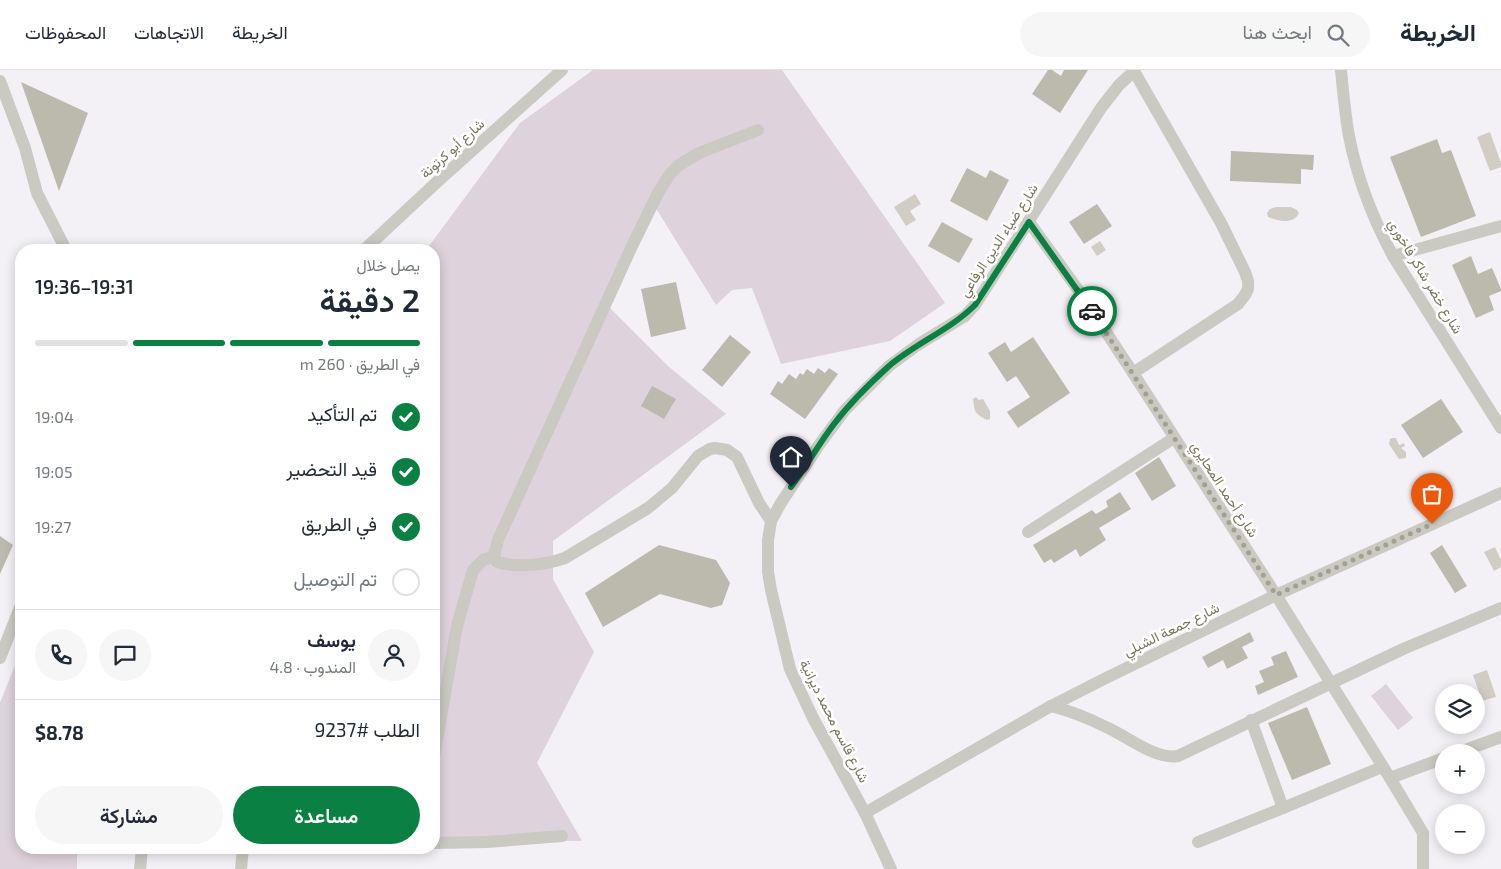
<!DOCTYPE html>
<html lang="ar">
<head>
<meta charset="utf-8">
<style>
  body { margin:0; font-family:"Exo 2",Vazirmatn,sans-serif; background:#f6f6f7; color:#1f2937; direction:rtl; height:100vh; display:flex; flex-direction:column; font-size:19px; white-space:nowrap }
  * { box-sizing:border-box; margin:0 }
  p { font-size:16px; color:#747a83 }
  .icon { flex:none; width:28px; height:28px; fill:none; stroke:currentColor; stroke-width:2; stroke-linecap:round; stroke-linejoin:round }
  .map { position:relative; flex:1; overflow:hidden; direction:ltr }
  .panel { position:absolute; left:15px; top:174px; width:425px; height:610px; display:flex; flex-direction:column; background:#fff; border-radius:20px; box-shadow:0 2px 12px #0003; direction:rtl }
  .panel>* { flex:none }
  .tools { position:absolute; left:1435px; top:614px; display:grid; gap:10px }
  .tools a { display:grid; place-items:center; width:50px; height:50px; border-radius:50%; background:#fff; box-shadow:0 2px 12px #0003; font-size:25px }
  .pin { position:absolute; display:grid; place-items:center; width:42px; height:42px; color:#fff; margin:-51px -21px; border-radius:50% 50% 50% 0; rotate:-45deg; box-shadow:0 0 5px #0007 }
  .pin .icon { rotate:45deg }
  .courier { position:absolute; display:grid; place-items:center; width:50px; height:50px; margin:-25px; border:4px solid #0b8043; border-radius:50%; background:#fff; color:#222; box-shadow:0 1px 6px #0007 }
  .head em { font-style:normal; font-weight:600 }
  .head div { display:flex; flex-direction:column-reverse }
  .head { display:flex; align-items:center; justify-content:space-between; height:85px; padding:0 20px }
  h1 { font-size:32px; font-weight:600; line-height:38px }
  .bar { display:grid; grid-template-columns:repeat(4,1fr); gap:8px 5px; align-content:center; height:60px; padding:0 20px }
  .bar i { height:6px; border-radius:4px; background:#e0e1e3 }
  .bar .current { background:#0b8043 }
  .bar p { grid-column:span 4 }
  .line { display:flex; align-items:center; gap:12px; padding:0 20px; border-top:1px solid #e0e1e3 }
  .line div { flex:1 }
  .round { display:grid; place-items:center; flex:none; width:52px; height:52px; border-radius:26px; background:#f6f6f7 }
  ol { padding:0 20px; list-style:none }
  li { display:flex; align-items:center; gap:15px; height:55px }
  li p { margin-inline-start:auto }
  li .icon { padding:5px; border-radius:50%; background:#0b8043; color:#fff; stroke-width:4 }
  li:last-child { color:#747a83 }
  li i { width:28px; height:28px; border:2px solid #e0e1e3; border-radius:50% }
  .primary-button { display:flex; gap:10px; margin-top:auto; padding:10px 20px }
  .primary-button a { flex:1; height:58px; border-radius:30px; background:#0b8043; color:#fff; font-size:20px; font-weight:600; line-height:58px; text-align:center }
  .primary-button a+a { background:#f6f6f7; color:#1f2937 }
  header { display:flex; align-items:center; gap:30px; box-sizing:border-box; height:70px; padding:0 25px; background:#fff; border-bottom:1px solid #e0e1e3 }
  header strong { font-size:24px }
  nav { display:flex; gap:28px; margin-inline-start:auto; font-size:18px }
  .search { width:350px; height:45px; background:#f6f6f7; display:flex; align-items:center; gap:12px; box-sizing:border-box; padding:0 18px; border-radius:28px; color:#747a83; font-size:19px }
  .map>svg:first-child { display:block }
  .green { fill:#ded2dd }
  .water { fill:#d2cdc4 }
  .building { fill:#bcb9ad }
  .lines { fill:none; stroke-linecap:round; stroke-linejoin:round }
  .minor { stroke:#cac9c2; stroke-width:12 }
  .done { stroke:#a4a090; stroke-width:5; stroke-dasharray:0 9 }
  .route { stroke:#0b8043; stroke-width:6 }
  .labels { text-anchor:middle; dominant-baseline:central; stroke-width:5; stroke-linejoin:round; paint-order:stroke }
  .street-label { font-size:14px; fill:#7a7559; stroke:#fff }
</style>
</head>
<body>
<header>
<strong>الخريطة</strong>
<div class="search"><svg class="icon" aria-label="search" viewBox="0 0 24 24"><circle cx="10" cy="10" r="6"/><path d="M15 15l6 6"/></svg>ابحث هنا</div>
<nav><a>الخريطة</a><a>الاتجاهات</a><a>المحفوظات</a></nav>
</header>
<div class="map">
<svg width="1501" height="799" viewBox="0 0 1501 799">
  <rect width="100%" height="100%" fill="#f3f1f6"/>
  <g class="green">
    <polygon points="593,0 782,0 945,233 890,271 781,294 752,218 732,220 716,235 652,132 609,237 668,296 726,344 553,471 553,509 594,582 537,693 582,771 434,770 434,180 426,180 520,53"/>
    <polygon points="21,580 21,778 77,778 77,799 0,799 0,633"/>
    <polygon points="1386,614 1413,648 1398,660 1371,626"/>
  </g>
  <g class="water">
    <polygon points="1490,62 1501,93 1501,97 1490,101 1477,67"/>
    <polygon points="915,124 921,134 910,141 916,150 906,156 894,137"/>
    <path d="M1276,137H1291L1297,140L1299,143C1294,155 1277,151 1268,147L1267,143L1270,139Z"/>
    <polygon points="1100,171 1106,180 1097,186 1091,177"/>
    <path d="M976,327L979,330L983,329L990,341V349L987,350C974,343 975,343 973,329Z"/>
    <polygon points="1392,368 1396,368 1399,375 1404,373 1405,376 1401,378 1406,382 1406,388 1399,389 1389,374 1390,369"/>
    <polygon points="1495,477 1501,490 1501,497 1494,501 1484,482"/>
    <polygon points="1487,600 1496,627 1482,631 1473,605"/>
  </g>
  <g class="building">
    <polygon points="1048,0 1052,0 1061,6 1064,0 1088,0 1060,43 1032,24"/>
    <polygon points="21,12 88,43 59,121"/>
    <polygon points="1437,69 1442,83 1451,80 1476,146 1421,167 1390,87"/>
    <polygon points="1231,81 1314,85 1313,100 1301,99 1301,114 1230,111"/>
    <polygon points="967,98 986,108 990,100 1009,110 987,151 950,131"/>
    <polygon points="1097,134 1112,156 1084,174 1069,152"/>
    <polygon points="942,152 973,169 959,193 928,176"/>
    <polygon points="1471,186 1478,204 1492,198 1501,219 1501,221 1489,226 1494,240 1476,248 1452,195"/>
    <polygon points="676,212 686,259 651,267 641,219"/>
    <polygon points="730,265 751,282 722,317 702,300"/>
    <polygon points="1033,267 1070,323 1018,358 1007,342 1030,327 1016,306 1007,312 988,283 1005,272 1011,282"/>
    <polygon points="818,298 825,303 829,298 838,304 805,349 770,324 778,311 782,314 789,304 796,309 800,303 803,305 807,299 814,304"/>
    <polygon points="652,316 676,329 664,349 641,336"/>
    <polygon points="1441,329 1463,362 1423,388 1401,355"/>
    <polygon points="1159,387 1176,416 1152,431 1135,403"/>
    <polygon points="1120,422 1131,439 1099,458 1106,470 1080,487 1076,479 1054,493 1051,489 1044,493 1033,475 1092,440 1096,444 1108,437 1106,431"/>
    <polygon points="0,466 13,475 0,504"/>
    <polygon points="659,475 716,490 730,513 722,535 711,538 660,524 603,557 585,523"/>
    <polygon points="1442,475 1467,516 1455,523 1430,483"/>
    <polygon points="1250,562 1254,571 1242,577 1248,588 1227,599 1223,590 1208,598 1202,587"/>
    <polygon points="1286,581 1298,607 1258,625 1255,616 1264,612 1259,601 1274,595 1271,587"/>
    <polygon points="1307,637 1331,694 1292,710 1268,653"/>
  </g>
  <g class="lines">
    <g class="minor">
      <path d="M1341,0C1343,22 1345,44 1349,66C1357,107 1373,149 1393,186L1501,358"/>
      <polyline points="0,11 25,78 37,123 66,180"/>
      <path d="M758,60L699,83L679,95L670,104L658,123L632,176L498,470L494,486L497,492C517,498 545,495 565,488L648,438L672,418L698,386L710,379L715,378L727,380L737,387L759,433L771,451"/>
      <polyline points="1029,152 1079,221 1133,303 1276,525 1390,708 1423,763 1423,799"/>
      <polyline points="364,180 437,112 562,0"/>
      <polyline points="1393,186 1501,156"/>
      <polyline points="1133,303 1238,234 1245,225 1248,219 1248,211 1245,202 1221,153 1134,1"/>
      <polyline points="1028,462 1174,368"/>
      <polyline points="0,588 21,535"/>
      <path d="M1051,636C1071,641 1088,648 1106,657C1127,666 1155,690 1178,686L1403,579L1501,538"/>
      <polyline points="1460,682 1501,667"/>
      <polyline points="434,687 457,556 473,500 483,490 494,486"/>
      <polyline points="1390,708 1444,688"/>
      <polyline points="1283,738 1382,697"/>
      <polyline points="865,743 1051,636 1102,610 1276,525 1501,423"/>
      <polyline points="1198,772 1283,738 1251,650"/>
      <polyline points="434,773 487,772 562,766"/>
      <polyline points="140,799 142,778"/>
      <polyline points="241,799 243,778"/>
      <polyline points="891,799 865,743 813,648 790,599 771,520 768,502 768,470 771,451 781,433 819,375 845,340 889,296 919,274 965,246 975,235 1101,38 1119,15 1135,0"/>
    </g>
  </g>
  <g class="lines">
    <polyline class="done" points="1092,241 1276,525 1432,454"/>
    <path class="route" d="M791,417C806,397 818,375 834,354C850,333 869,314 889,296C916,273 950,260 975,235L1029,152L1092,241"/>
  </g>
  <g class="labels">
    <g class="street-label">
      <text transform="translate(452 78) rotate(-42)">شارع أبو كرتونة</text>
      <text transform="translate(998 170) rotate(-57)">شارع ضياء الدين الرفاعي</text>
      <text transform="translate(1426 206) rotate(59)">شارع خضر شاكر فاخوري</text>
      <text transform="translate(1225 419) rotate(57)">شارع أحمد المحايري</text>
      <text transform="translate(1171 559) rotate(-26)">شارع جمعة الشبلي</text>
      <text transform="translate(835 651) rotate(63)">شارع قاسم محمد ديرانية</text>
    </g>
  </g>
</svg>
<div class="tools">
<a><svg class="icon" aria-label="layers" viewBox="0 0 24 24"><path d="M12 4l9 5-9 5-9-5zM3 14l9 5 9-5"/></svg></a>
<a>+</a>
<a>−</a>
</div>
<div class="pin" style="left:1432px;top:454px;background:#ea580c"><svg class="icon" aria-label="bag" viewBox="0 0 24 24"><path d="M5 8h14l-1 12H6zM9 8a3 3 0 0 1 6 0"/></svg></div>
<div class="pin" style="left:791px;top:417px;background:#1f2937"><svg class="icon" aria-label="home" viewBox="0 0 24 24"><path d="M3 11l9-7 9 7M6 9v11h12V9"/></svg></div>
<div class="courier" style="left:1092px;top:241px"><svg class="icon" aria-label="car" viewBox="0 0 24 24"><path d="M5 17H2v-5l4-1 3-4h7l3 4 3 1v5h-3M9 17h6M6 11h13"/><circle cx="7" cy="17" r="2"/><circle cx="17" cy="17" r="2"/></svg></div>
<section class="panel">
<div class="head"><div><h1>2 دقيقة</h1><p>يصل خلال</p></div><em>19:31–19:36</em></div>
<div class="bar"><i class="current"></i><i class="current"></i><i class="current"></i><i></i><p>في الطريق · 260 m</p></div>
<ol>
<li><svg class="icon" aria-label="check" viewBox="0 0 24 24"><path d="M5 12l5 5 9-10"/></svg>تم التأكيد<p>19:04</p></li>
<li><svg class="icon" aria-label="check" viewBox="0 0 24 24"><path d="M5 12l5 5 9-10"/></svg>قيد التحضير<p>19:05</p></li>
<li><svg class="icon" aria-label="check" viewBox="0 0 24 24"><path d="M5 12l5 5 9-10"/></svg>في الطريق<p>19:27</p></li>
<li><i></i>تم التوصيل</li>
</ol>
<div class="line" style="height:90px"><a class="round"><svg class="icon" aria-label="person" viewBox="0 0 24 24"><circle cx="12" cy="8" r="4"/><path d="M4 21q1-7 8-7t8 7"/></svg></a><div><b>يوسف</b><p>المندوب · 4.8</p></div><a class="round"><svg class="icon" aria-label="chat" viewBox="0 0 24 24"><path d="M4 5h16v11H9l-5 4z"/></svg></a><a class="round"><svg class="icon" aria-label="phone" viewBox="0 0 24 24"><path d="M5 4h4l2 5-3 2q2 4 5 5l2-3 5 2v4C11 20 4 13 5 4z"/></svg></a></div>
<div class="line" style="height:65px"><div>الطلب #9237</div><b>$8.78</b></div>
<div class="primary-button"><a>مساعدة</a><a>مشاركة</a></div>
</section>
</div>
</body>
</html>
